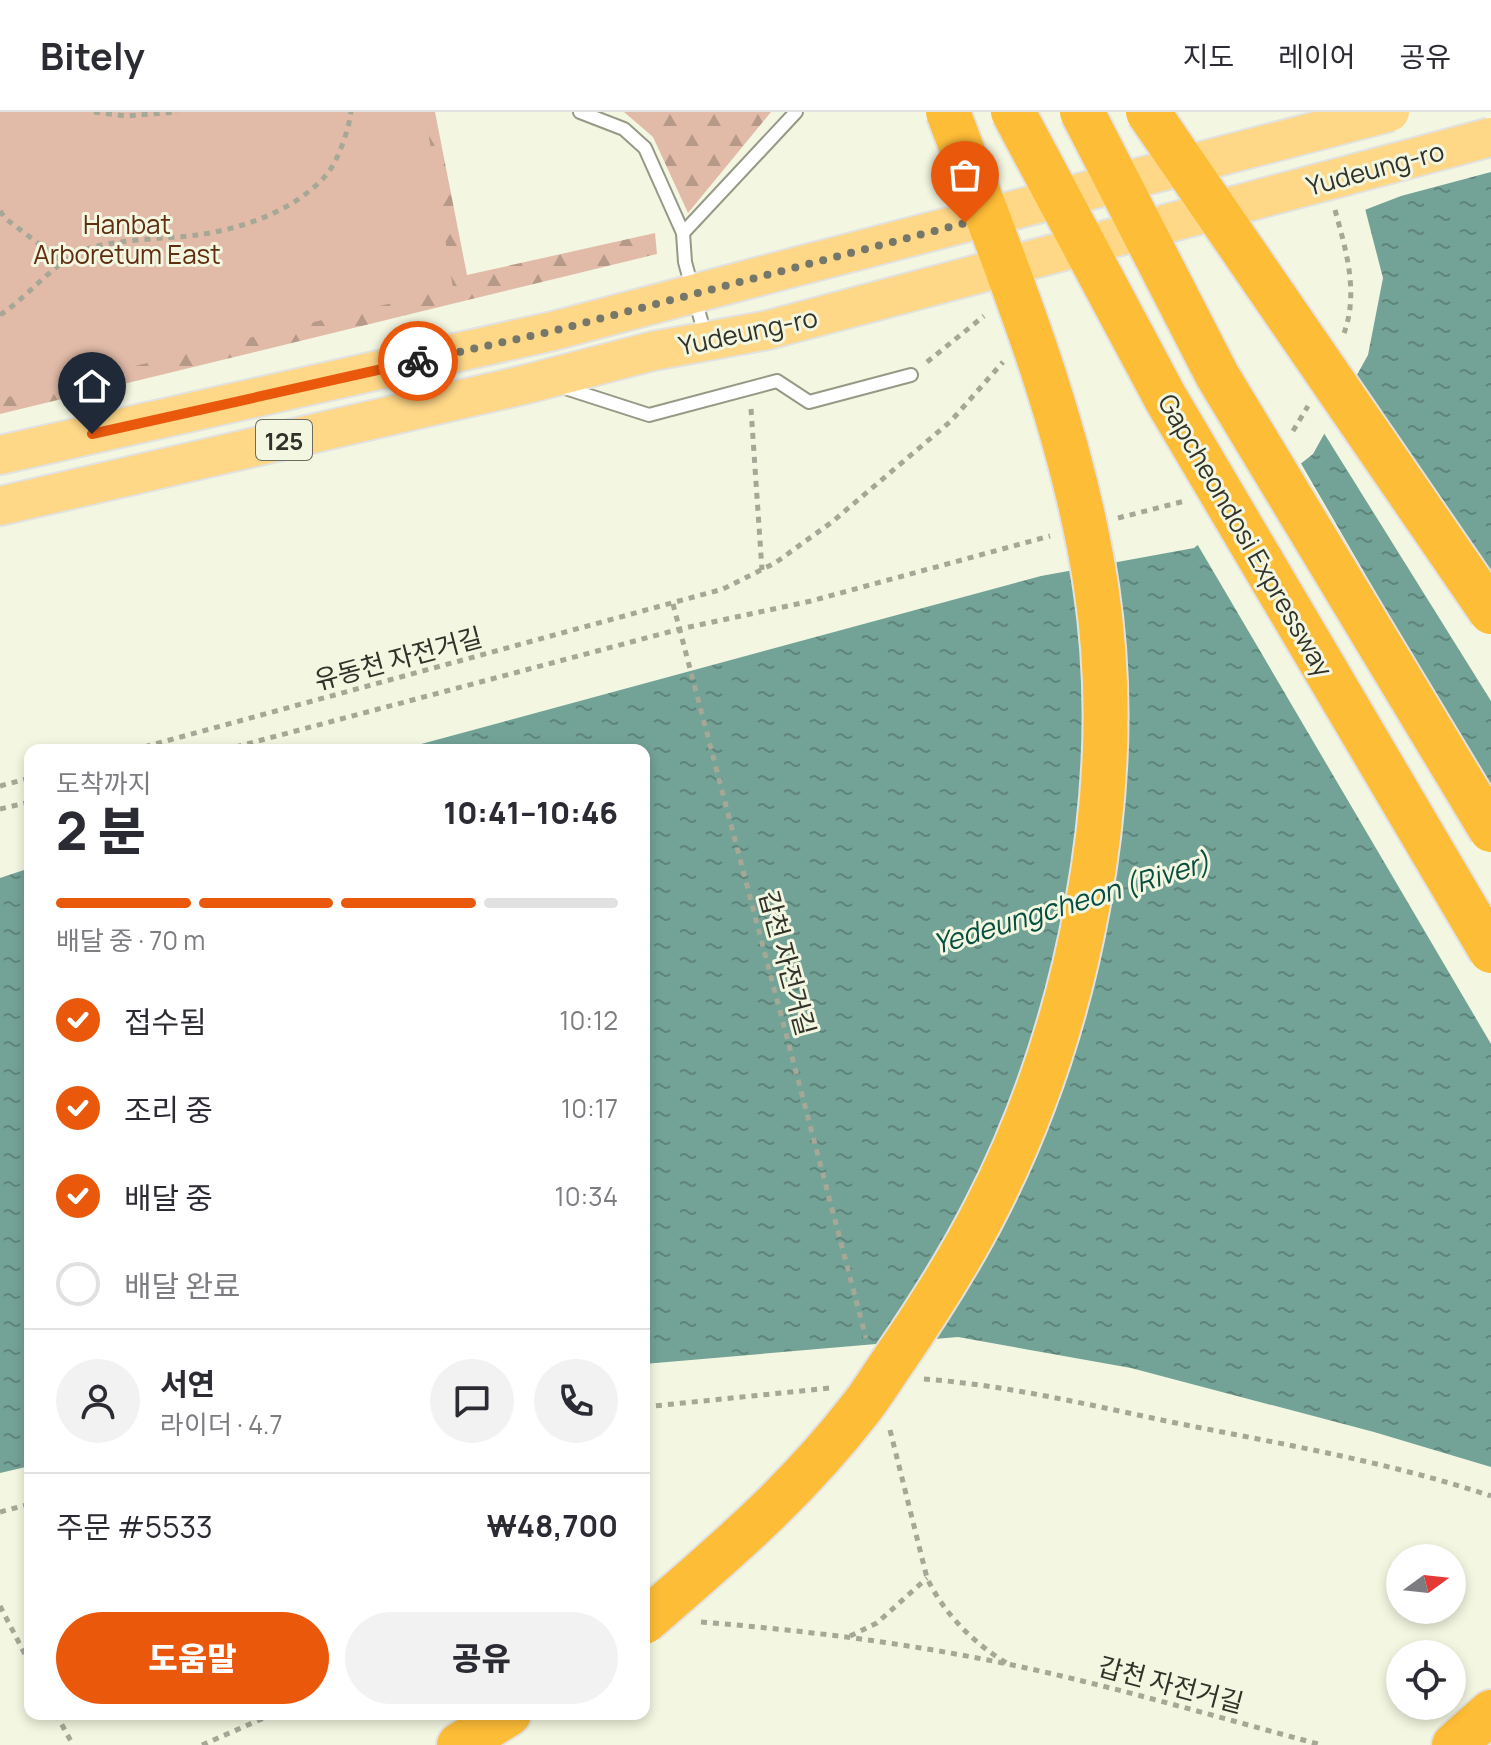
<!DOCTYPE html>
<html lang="ko">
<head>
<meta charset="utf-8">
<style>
  body { margin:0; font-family:Manrope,"Noto Sans KR",sans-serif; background:#f2f2f3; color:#2b2b33; height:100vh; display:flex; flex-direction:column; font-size:30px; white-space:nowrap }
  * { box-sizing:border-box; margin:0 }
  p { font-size:26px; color:#7c7c81 }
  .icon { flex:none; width:44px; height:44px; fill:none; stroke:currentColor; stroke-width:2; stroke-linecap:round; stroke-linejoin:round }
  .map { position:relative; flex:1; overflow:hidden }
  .sheet { position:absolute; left:24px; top:632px; width:626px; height:976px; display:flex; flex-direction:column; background:#fff; border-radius:16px; box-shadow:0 4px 12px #0003 }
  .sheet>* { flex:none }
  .needle { width:52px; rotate:75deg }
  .fabs { position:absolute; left:1386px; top:1432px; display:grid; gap:16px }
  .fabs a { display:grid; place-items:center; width:80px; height:80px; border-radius:50%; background:#fff; box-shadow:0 4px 12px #0003; font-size:40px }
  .pin { position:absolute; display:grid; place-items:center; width:68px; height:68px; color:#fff; margin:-82px -34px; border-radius:50% 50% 50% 0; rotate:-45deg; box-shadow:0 0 8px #0007 }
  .pin .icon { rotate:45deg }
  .courier { position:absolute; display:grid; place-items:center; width:80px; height:80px; margin:-40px; border:6px solid #ea580c; border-radius:50%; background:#fff; color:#222; box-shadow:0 2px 10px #0007 }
  .headline em { font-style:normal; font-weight:800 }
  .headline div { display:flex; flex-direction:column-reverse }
  .headline { display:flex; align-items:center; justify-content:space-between; height:136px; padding:0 32px }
  h1 { font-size:52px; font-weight:800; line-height:60px }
  .bar { display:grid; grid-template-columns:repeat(4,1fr); gap:12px 8px; align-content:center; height:96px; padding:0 32px }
  .bar i { height:10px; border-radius:6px; background:#e1e1e2 }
  .bar .on { background:#ea580c }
  .bar p { grid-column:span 4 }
  .line { display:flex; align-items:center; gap:20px; padding:0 32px; border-top:2px solid #e1e1e2 }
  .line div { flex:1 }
  .round { display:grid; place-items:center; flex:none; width:84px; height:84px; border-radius:42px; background:#f2f2f3 }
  ol { padding:0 32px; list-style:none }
  li { display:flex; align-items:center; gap:24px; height:88px }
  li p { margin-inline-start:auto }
  li .icon { padding:8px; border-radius:50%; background:#ea580c; color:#fff; stroke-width:4 }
  li:last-child { color:#7c7c81 }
  li i { width:44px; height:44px; border:4px solid #e1e1e2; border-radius:50% }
  .action { display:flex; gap:16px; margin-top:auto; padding:16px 32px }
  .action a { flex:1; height:92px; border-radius:48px; background:#ea580c; color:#fff; font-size:32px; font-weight:800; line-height:92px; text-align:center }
  .action a+a { background:#f2f2f3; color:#2b2b33 }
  header { display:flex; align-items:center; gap:48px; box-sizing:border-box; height:112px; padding:0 40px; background:#fff; border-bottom:2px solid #e1e1e2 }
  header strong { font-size:38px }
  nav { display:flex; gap:44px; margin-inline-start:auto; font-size:28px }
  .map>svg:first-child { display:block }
  .forest { fill:url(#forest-firs) }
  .garden { fill:#e1bba8 }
  .water { fill:url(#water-ripples) }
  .pier { fill:#f3f6e0 }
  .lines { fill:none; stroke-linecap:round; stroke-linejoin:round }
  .lane-casing { stroke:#969985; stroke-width:16 }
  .primary-casing { stroke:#e2e2e1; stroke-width:42 }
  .highway-casing { stroke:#e2e2e1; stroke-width:48 }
  .path { stroke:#a5a897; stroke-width:5; stroke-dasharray:6 6; stroke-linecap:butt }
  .lane { stroke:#fff; stroke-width:12 }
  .primary { stroke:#fed787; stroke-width:38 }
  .highway { stroke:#febd37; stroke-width:44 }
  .primary-bridge-casing { stroke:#e2e2e1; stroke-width:42; stroke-linecap:butt }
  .highway-bridge-casing { stroke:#e2e2e1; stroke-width:48; stroke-linecap:butt }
  .primary-bridge { stroke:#fed787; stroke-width:38 }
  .highway-bridge { stroke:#febd37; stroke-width:44 }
  .done { stroke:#75776a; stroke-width:8; stroke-dasharray:0 14.4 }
  .route { stroke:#ea580c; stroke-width:10 }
  .labels { text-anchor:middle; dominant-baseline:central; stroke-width:6; stroke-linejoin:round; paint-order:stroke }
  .shield { fill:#f3f6e0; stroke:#6b6d61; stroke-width:2 }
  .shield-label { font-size:24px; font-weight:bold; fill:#31322a }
  .street-label { font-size:26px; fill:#31322a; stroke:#f3f6e0 }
  .park-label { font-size:26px; fill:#602d10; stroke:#f3f6e0 }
  .water-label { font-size:28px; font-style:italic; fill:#074e42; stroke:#f3f6e0 }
</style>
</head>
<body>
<header>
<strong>Bitely</strong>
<nav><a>지도</a><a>레이어</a><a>공유</a></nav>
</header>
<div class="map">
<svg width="1491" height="1633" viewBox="0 0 1491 1633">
  <defs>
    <pattern id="forest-firs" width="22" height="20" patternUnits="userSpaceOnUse" patternTransform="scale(2)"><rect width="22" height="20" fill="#e1bba8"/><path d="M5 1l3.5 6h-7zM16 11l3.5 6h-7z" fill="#b79989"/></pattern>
    <pattern id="water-ripples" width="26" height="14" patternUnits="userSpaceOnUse" patternTransform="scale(2)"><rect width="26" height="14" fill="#73a297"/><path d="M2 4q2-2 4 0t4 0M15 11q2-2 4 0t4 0" fill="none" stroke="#5f857b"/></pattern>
  </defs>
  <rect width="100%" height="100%" fill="#f3f6e0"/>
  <g class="forest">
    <polygon points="371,0 435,0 467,163 655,121 657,142 0,302 0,214"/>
    <polygon points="624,0 771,0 688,101 653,25"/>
  </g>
  <polygon class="garden" points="0,0 425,0 453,176 0,287"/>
  <g class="water">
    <polygon points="1340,0 1491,0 1491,1355 1374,1320 1131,1256 958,1225 644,1252 644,638 399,638 1041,464 1194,436 1313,342 1368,243 1383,166"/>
    <polygon points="30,756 30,1354 0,1361 0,766"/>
  </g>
  <g class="pier">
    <polygon points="1336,0 1491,0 1491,60 1401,84 1362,99"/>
    <polygon points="1346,274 1491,491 1491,589 1322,318"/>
    <polygon points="1299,348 1491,679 1491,932 1196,430"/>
  </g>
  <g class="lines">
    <g class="lane-casing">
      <g id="lane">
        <polyline points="580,0 624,17 645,36 683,121 685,150 705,223"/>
        <polyline points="683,121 796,0"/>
        <polyline points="562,275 649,303 777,269 809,290 911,263"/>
      </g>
    </g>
    <g class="primary-casing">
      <g id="primary">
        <polyline points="0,343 553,219 753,166"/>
        <polyline points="0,394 527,272 653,239 768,218"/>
      </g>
    </g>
    <g class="highway-casing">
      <g id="highway">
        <polyline points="459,1633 509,1602"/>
        <polyline points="1454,1633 1491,1600"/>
      </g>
    </g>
    <g class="path">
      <polyline points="94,0 126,4 178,0"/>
      <path d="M1335,98C1346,138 1359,181 1344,221"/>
      <polyline points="0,99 6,107 63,150"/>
      <path d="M0,203C29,184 50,154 82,139C108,127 166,127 197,123C242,117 297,98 327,62C338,49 349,17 351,0"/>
      <polyline points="927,250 984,204"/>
      <polyline points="751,297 762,458"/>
      <polyline points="1293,319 1308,294"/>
      <polyline points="1118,406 1185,389"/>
      <polyline points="673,492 866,1226"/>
      <polyline points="133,638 723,477 775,451 832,410 951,309 1003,250"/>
      <polyline points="224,638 680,517 811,489 1050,424"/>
      <polyline points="0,674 30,666"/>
      <polyline points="0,697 30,690"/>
      <path d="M924,1267C1007,1273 1094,1294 1176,1311C1282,1332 1389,1350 1491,1384"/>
      <polyline points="644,1295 830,1276"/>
      <path d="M890,1318L927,1466C944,1502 975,1533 1010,1553"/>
      <polyline points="0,1400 30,1392"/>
      <polyline points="0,1494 30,1552"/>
      <path d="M701,1510C826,1520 952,1537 1074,1567C1157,1587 1239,1611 1322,1633"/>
      <polyline points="850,1524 877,1511 927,1466"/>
      <polyline points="56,1602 73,1633"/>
      <polyline points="202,1633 273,1602"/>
    </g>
    <use href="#lane" class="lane"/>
    <use href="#primary" class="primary"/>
    <use href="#highway" class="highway"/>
    <g class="primary-bridge-casing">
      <g id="primary-bridge">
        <polyline points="753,166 1390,0"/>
        <polyline points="768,218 1491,25"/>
      </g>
    </g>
    <g class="highway-bridge-casing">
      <g id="highway-bridge">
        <polyline points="1013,0 1166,287 1491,839"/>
        <polyline points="1082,0 1217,263 1491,718"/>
        <polyline points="1148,0 1491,500"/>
        <path d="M644,1510C723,1442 796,1380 860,1297C872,1282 882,1265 894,1248C927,1200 959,1150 986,1097C1079,916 1127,677 1096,474C1071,310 1006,155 948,0"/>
      </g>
    </g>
    <use href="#primary-bridge" class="primary-bridge"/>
    <use href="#highway-bridge" class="highway-bridge"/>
  </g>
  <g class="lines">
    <polyline class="done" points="418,249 553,219 965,111"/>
    <polyline class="route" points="92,322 418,249"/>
  </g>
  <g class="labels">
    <rect class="shield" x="256" y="308" width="56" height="40" rx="6"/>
    <g class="shield-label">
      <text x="284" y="328">125</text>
    </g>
    <g class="street-label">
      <text transform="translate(1375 56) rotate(-15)">Yudeung-ro</text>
      <text transform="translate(748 219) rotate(-12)">Yudeung-ro</text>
      <text transform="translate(1246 423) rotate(60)">Gapcheondosi Expressway</text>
      <text transform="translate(398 546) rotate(-15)">유동천 자전거길</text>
      <text transform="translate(788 851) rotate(75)">갑천 자전거길</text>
      <text transform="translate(1171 1572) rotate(15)">갑천 자전거길</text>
    </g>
    <g class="park-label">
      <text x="127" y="112">Hanbat<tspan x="127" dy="30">Arboretum East</tspan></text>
    </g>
    <g class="water-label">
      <text transform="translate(1071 790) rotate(-17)">Yedeungcheon (River)</text>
    </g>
  </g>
</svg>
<div class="fabs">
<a><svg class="needle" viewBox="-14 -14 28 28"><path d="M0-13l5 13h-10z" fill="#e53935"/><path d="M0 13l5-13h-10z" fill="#7c7c81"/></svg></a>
<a><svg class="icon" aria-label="locate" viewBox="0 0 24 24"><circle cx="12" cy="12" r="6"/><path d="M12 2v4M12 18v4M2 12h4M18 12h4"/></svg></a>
</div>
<div class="pin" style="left:965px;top:111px;background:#ea580c"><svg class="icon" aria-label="bag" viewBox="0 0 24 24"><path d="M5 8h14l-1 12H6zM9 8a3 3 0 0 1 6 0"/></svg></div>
<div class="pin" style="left:92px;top:322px;background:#1f2937"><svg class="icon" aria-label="home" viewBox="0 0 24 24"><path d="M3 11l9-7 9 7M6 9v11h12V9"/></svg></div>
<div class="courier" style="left:418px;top:249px"><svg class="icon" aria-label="bike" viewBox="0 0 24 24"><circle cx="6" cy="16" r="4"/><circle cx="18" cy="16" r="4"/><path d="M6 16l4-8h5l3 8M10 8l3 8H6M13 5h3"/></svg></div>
<section class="sheet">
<div class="headline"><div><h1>2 분</h1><p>도착까지</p></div><em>10:41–10:46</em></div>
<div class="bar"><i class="on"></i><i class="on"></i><i class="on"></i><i></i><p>배달 중 · 70 m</p></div>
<ol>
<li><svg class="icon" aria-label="check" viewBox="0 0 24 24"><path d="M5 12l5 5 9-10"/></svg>접수됨<p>10:12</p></li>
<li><svg class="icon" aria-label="check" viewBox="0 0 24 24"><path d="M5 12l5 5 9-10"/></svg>조리 중<p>10:17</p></li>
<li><svg class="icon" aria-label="check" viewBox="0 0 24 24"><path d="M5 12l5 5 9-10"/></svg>배달 중<p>10:34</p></li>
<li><i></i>배달 완료</li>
</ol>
<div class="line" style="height:144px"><a class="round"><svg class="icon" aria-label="person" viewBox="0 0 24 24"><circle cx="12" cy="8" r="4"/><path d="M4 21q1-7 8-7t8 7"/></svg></a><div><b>서연</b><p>라이더 · 4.7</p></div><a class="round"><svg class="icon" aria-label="chat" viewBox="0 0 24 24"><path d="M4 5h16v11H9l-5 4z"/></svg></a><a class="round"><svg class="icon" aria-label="phone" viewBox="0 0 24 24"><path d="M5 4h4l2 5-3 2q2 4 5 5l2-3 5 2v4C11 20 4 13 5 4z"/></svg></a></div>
<div class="line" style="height:104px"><div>주문 #5533</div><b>₩48,700</b></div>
<div class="action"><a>도움말</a><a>공유</a></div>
</section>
</div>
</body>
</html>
